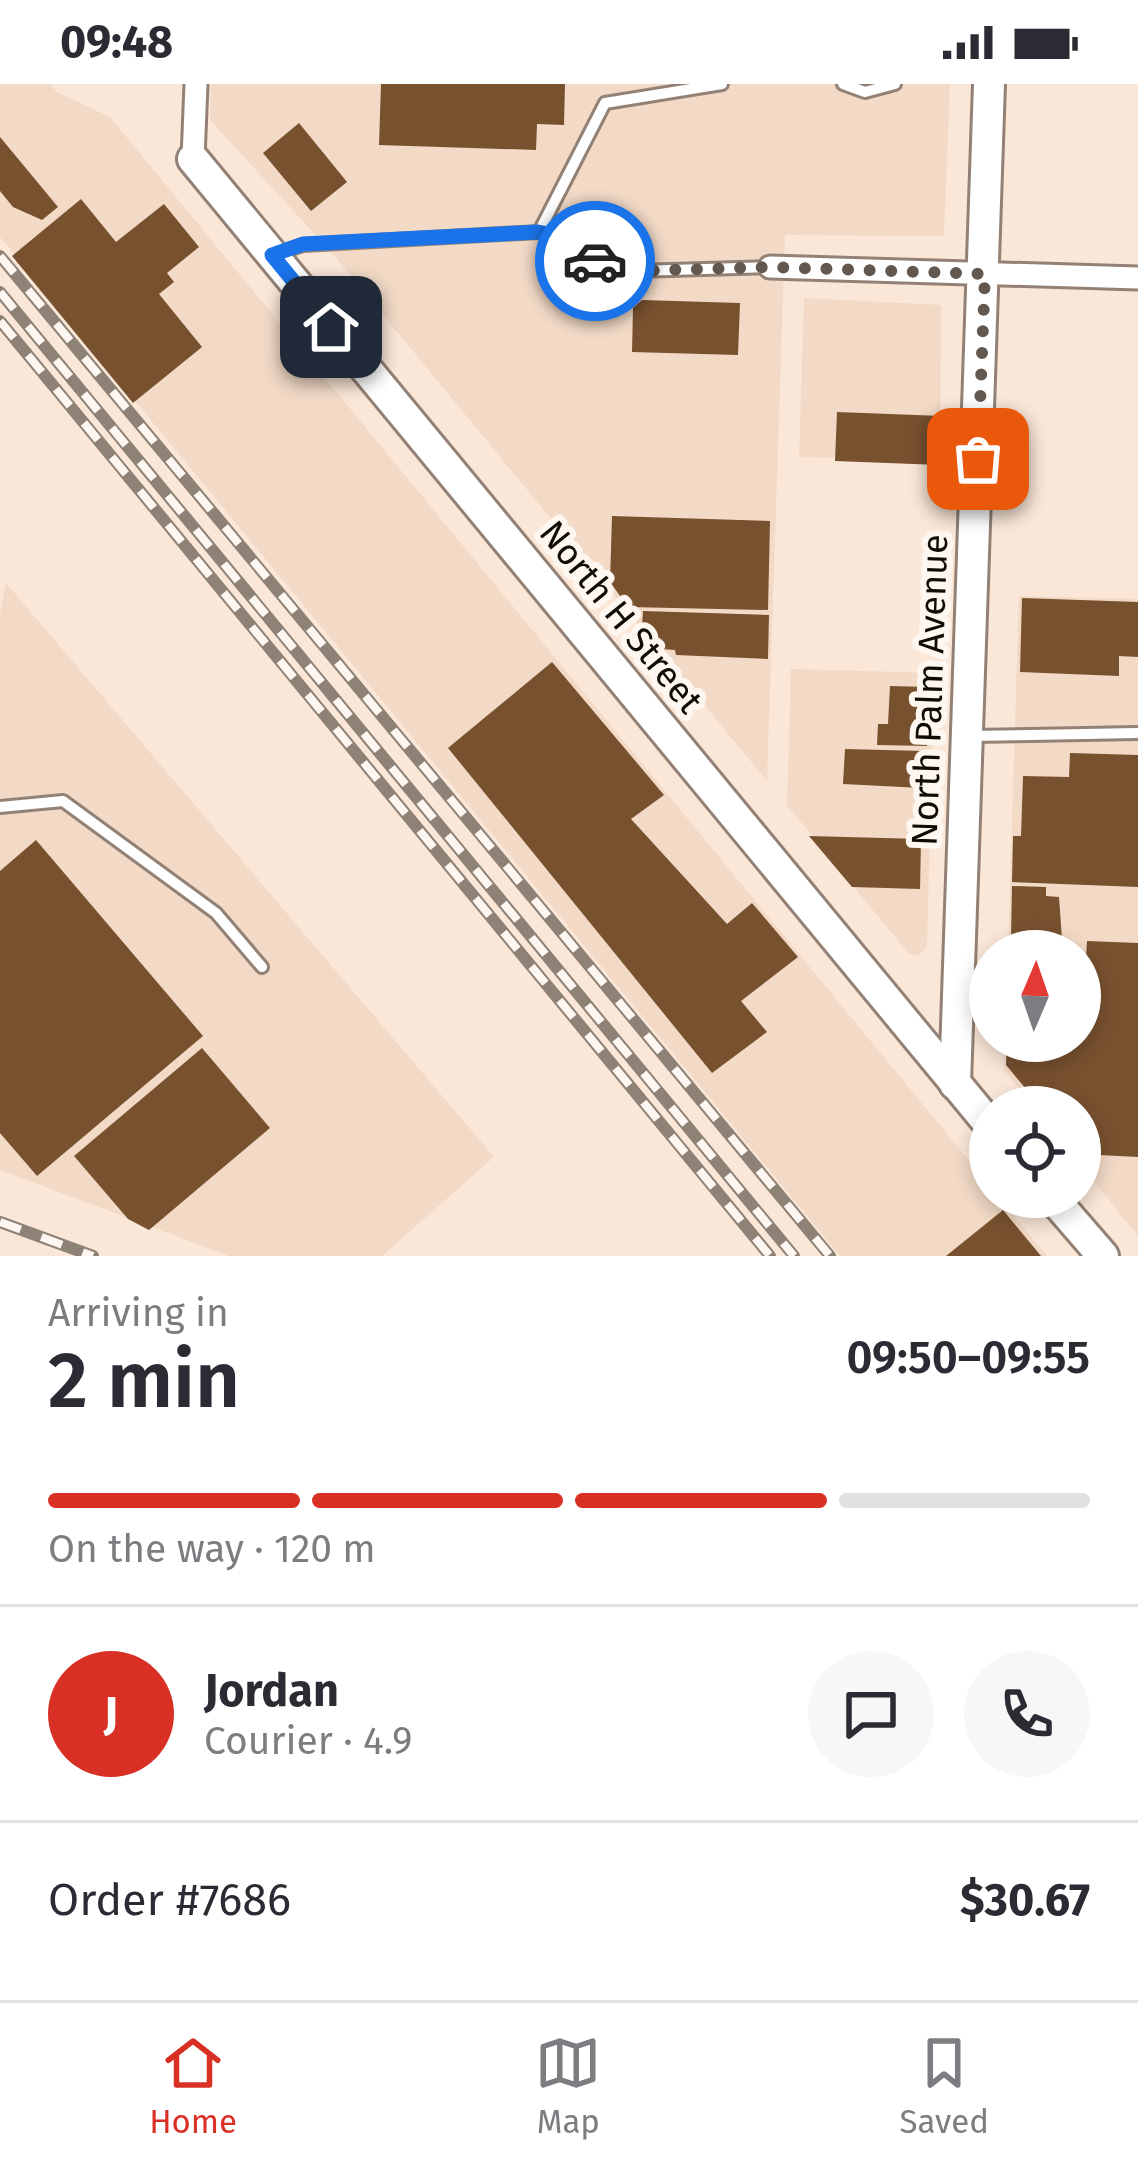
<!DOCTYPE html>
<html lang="en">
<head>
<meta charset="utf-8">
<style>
  body { margin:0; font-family:"Fira Sans",sans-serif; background:#f7f7f7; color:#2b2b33; height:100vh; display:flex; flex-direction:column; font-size:45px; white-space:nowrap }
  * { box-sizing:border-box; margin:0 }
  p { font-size:39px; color:#7c7c81 }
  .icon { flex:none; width:66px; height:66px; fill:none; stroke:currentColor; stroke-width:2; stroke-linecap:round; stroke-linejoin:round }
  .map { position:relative; height:1172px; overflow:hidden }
  .side { display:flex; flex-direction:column; background:#fff; flex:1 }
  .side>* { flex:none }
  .needle { width:78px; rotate:2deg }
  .controls { position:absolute; left:969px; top:846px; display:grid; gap:24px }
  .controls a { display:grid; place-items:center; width:132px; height:132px; border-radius:50%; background:#fff; box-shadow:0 6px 18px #0003; font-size:60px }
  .pin { position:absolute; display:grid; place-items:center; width:102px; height:102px; color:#fff; margin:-51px; border-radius:24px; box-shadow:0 6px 18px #0006 }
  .courier { position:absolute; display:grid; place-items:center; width:120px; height:120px; margin:-60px; border:9px solid #1a73e8; border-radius:50%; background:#fff; color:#222; box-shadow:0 3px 15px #0007 }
  .overview em { font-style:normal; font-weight:600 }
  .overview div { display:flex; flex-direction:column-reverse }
  .overview { display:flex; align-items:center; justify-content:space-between; height:204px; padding:0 48px }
  h1 { font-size:78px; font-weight:600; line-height:90px }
  .bar { display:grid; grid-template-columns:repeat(4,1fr); gap:18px 12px; align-content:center; height:144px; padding:0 48px }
  .bar i { height:15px; border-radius:9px; background:#e1e1e2 }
  .bar .selected { background:#d93025 }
  .bar p { grid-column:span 4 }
  .line { display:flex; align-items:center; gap:30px; padding:0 48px; border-top:3px solid #e1e1e2 }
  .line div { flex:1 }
  .round { display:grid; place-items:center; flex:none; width:126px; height:126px; border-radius:63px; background:#f7f7f7 }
  .status { display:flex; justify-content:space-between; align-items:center; height:84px; padding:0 60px; background:#fff; direction:ltr }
  .status svg { height:33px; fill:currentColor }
  .tab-bar { display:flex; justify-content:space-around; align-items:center; height:168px; border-top:3px solid #e1e1e2; background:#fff; font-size:33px; color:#7c7c81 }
  .tab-bar a { display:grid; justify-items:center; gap:6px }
  .tab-bar .selected { color:#d93025 }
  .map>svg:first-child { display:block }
  .built { fill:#f2dac6 }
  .building { fill:#78512f }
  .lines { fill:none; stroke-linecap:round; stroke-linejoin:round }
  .service-casing { stroke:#928174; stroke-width:16 }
  .minor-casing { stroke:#928174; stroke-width:27 }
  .secondary-casing { stroke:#928174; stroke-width:36 }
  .service { stroke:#fff; stroke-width:10 }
  .minor { stroke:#fff; stroke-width:21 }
  .secondary { stroke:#fff; stroke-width:30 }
  .rail-casing { stroke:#8e8176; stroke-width:12 }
  .rail { stroke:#fef7f1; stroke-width:8; stroke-dasharray:22; stroke-linecap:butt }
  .done { stroke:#635850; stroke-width:12; stroke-dasharray:0 21.6 }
  .route { stroke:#1a73e8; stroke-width:15 }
  .labels { text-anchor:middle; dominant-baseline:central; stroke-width:12; stroke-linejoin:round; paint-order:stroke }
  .street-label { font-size:36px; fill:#110b06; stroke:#fef7f1 }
</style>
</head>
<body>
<div class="status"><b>09:48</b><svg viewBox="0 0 49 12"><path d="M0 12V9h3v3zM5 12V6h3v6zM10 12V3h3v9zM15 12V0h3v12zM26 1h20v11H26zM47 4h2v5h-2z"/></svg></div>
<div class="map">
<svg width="1138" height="1172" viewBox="0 0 1138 1172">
  <rect width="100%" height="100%" fill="#fae7d8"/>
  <g class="built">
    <polygon points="0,0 50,0 57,8 110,33 990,1102 990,1113 999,1113 1047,1172 840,1172 0,153"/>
    <polygon points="211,0 950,0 944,152 785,151 767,697 333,170 210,36"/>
    <polygon points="804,214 941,221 940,376 799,373"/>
    <polygon points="6,499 494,1073 382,1172 229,1172 0,1086 0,530"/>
    <polygon points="1019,512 1138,515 1138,1152 1080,1080 1080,1023 1034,1023 1004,986 1005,957 1080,957 1080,867 1008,867"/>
    <polygon points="791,585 934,589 927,863 918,872 908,869 787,721"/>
  </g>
  <g class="building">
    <polygon points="381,0 565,0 564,41 537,40 536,66 379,61"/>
    <polygon points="299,39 347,98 311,127 263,69"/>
    <polygon points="0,53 58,123 42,136 13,123 0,107"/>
    <polygon points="81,115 116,158 164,120 199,163 167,189 174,198 159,210 202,263 133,319 12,172"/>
    <polygon points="642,216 740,219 738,271 632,268 633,224"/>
    <polygon points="837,328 942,332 940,381 835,377"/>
    <polygon points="612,432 770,437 768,526 628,523 610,498"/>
    <polygon points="1022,514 1138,518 1138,573 1119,572 1119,592 1020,588"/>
    <polygon points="643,527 769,531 768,575 676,571 675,566 661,565 642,542"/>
    <polygon points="552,578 664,711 631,735 727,840 752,819 798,873 741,917 767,948 712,989 448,664"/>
    <polygon points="890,602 929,603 927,662 877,661 878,640 888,640"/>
    <polygon points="845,665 924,667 922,704 843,700"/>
    <polygon points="1070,669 1138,671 1138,803 1012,798 1013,752 1021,752 1023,692 1069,693"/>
    <polygon points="809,752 921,755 920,805 852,803"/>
    <polygon points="36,756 203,952 37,1092 0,1049 0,787"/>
    <polygon points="1012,802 1046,803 1046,812 1059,813 1062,856 1011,853"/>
    <polygon points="1087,857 1138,859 1138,1073 1080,1070 1080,1023 1041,1023 1006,981 1007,957 1080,957 1080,889 1085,889"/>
    <polygon points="202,964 270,1044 149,1146 128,1135 74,1072"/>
    <polygon points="1003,1126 1041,1172 946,1172"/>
  </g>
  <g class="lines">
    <g class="service-casing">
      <g id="service">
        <polyline points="843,0 865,8 895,0"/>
        <polyline points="539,148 605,19 722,0"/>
        <polyline points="276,170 303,161 539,148 582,158 602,188 770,183"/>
        <polyline points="971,652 1138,649"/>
        <polyline points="0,723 63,717 216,829 262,883"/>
      </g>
    </g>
    <g class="minor-casing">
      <g id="minor">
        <polyline points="193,75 196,0"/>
        <polyline points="770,183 1138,194"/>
      </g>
    </g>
    <g class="secondary-casing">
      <g id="secondary">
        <polyline points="193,75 990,1041"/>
        <polyline points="955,1000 989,0"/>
        <polyline points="1052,1113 1103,1172"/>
      </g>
    </g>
    <use href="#service" class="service"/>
    <use href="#minor" class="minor"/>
    <use href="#secondary" class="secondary"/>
    <g class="rail-casing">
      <g id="rail">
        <polyline points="0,172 830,1172"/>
        <polyline points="0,208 794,1172"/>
        <polyline points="0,237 770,1172"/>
        <polyline points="0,1138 93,1172"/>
      </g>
    </g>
    <use href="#rail" class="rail"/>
  </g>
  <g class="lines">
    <polyline class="done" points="595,177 602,188 770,183 985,190 978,375"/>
    <polyline class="route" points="331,243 272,171 303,160 538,148 582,158 595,177"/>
  </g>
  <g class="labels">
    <g class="street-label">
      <text transform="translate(621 533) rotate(51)">North H Street</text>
      <text transform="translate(930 606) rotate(-88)">North Palm Avenue</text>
    </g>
  </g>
</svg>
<div class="controls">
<a><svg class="needle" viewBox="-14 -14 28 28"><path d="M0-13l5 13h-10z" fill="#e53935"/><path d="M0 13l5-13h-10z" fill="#7c7c81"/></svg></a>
<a><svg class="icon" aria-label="locate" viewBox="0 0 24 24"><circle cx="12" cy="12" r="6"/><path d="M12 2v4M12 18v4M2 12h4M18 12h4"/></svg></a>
</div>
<div class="pin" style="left:978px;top:375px;background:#ea580c"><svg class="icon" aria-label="bag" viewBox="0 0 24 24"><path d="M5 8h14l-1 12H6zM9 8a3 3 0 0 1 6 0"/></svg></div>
<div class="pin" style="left:331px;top:243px;background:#1f2937"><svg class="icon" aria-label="home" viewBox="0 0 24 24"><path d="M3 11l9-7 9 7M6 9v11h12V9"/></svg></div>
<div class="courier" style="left:595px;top:177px"><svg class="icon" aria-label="car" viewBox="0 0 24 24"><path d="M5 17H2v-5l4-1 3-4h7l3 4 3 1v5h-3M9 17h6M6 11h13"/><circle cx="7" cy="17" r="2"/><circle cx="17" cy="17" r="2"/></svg></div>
</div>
<section class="side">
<div class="overview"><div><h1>2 min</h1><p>Arriving in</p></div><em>09:50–09:55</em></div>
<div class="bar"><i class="selected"></i><i class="selected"></i><i class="selected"></i><i></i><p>On the way · 120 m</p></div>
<div class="line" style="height:216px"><b class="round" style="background:#d93025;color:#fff">J</b><div><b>Jordan</b><p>Courier · 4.9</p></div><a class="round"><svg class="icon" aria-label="chat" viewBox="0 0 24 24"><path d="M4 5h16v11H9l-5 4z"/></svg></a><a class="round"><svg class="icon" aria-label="phone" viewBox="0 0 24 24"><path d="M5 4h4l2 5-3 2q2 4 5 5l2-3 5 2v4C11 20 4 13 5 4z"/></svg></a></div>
<div class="line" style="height:156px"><div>Order #7686</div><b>$30.67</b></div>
</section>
<nav class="tab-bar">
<a class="selected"><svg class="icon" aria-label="home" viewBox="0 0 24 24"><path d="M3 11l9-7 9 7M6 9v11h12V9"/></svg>Home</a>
<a><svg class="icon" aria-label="map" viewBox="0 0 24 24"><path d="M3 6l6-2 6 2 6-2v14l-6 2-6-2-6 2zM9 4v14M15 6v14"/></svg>Map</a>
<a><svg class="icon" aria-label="saved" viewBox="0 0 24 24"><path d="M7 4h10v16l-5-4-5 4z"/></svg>Saved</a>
</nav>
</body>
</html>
